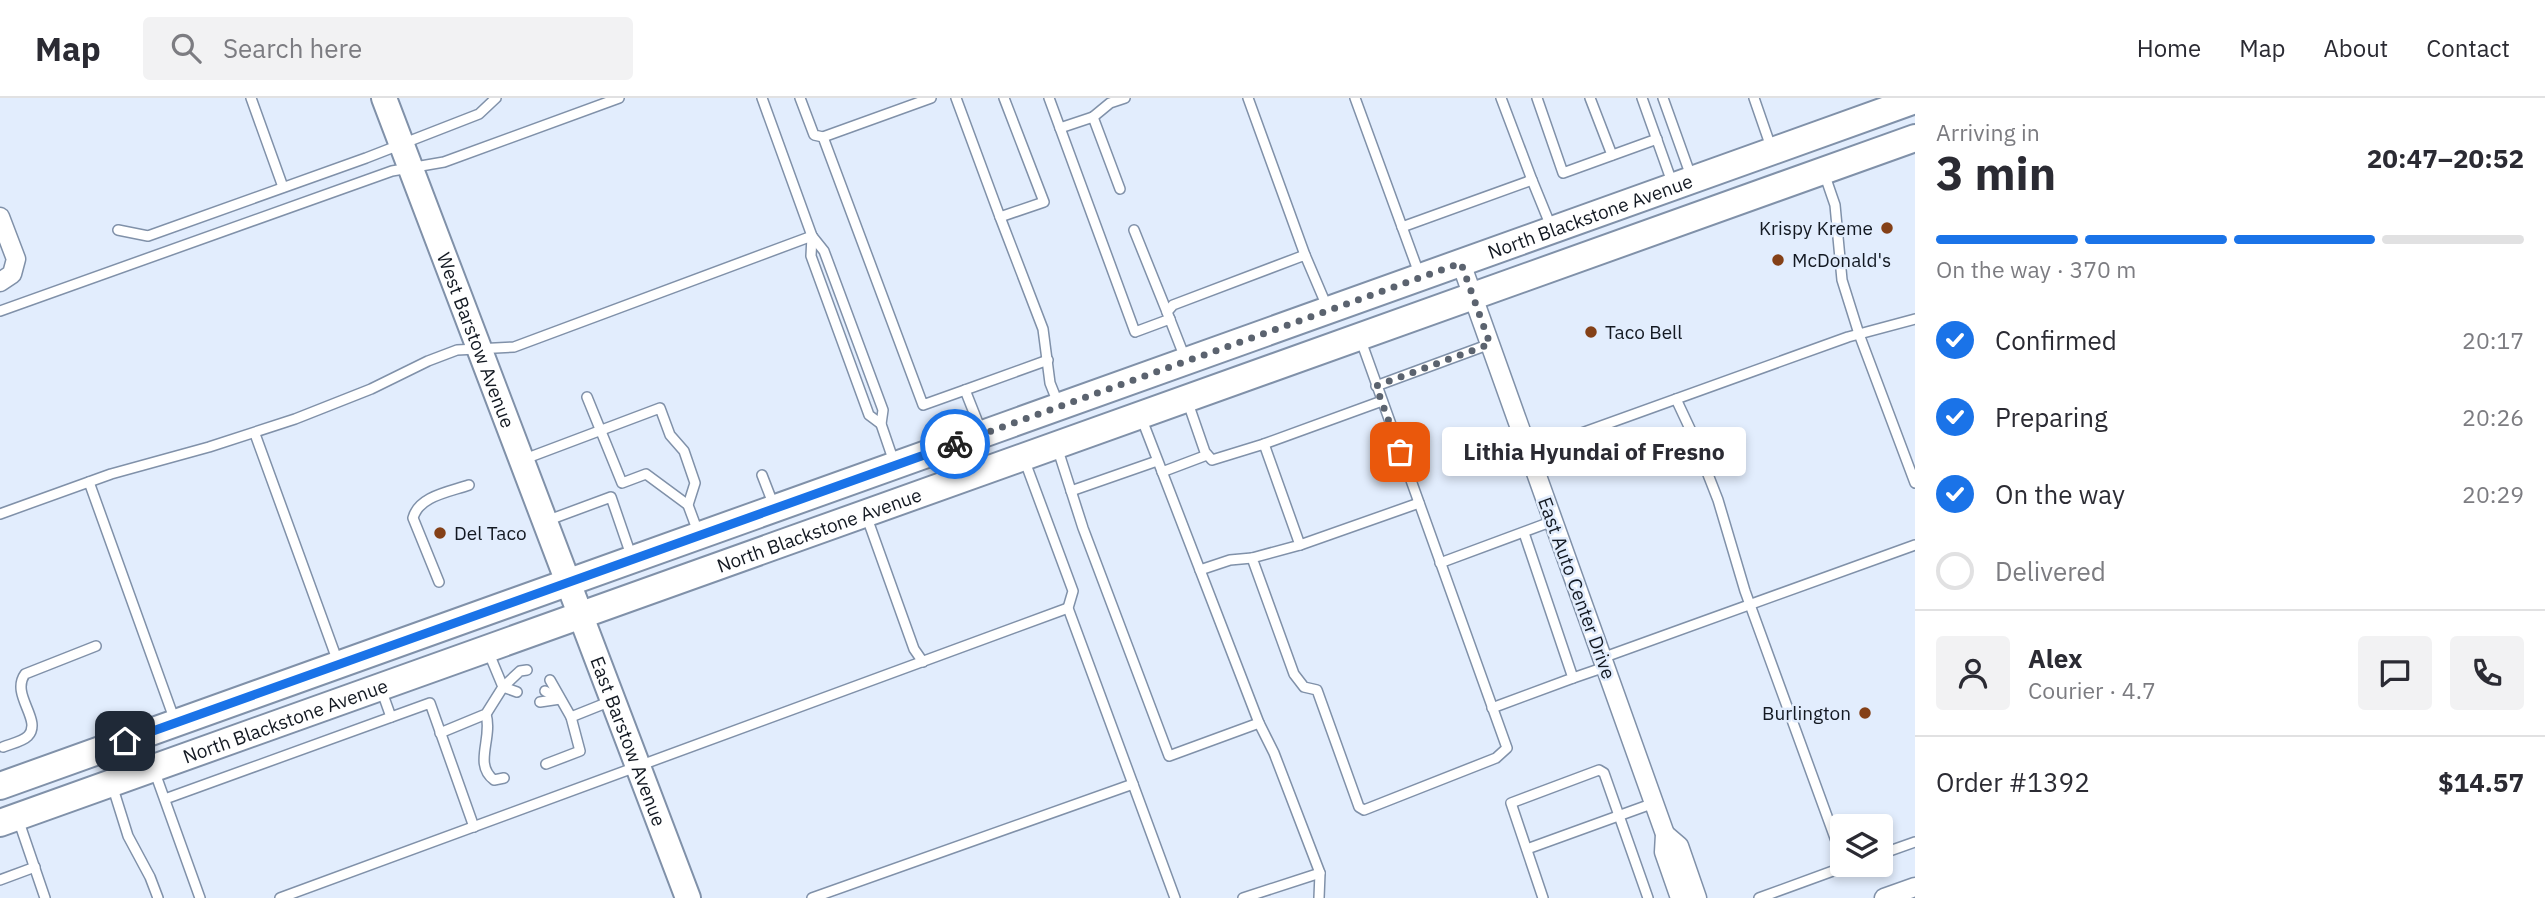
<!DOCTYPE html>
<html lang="en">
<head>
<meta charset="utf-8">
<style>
  body { margin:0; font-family:"IBM Plex Sans",sans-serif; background:#f2f2f3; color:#2b2b33; height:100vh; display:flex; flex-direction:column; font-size:26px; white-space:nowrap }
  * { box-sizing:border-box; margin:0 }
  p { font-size:23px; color:#7c7c81 }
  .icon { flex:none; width:38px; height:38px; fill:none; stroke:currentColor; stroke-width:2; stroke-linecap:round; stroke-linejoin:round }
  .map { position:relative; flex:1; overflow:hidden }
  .details { display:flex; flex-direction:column; background:#fff; width:630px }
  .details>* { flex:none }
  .controls { position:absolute; left:1830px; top:716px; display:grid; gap:14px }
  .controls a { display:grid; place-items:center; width:63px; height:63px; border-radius:7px; background:#fff; box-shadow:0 4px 10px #0003; font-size:35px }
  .pin { position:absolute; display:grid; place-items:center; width:60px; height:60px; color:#fff; margin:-30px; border-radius:14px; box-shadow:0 4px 10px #0006 }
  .courier { position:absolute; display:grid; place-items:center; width:70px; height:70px; margin:-35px; border:5px solid #1a73e8; border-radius:50%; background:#fff; color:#222; box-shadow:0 2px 9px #0007 }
  .bubble { position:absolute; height:49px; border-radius:7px; background:#fff; box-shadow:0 4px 10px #0003; font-size:23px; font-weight:800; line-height:49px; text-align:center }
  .overview em { font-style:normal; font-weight:800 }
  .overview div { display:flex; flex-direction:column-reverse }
  .overview { display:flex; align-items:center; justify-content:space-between; height:119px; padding:0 21px }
  h1 { font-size:46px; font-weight:800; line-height:52px }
  .bar { display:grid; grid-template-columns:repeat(4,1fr); gap:10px 7px; align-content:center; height:84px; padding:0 21px }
  .bar i { height:9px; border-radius:5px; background:#e1e1e2 }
  .bar .current { background:#1a73e8 }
  .bar p { grid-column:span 4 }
  .line { display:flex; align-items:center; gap:18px; padding:0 21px; border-top:2px solid #e1e1e2 }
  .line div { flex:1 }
  .round { display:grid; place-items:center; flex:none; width:74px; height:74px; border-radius:7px; background:#f2f2f3 }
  ol { padding:0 21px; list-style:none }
  li { display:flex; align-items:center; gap:21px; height:77px }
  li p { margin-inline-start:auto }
  li .icon { padding:7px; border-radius:50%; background:#1a73e8; color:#fff; stroke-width:4 }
  li:last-child { color:#7c7c81 }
  li i { width:38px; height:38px; border:4px solid #e1e1e2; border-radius:50% }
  header { display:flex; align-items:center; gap:42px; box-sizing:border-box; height:98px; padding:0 35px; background:#fff; border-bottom:2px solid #e1e1e2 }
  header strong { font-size:33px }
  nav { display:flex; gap:38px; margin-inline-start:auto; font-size:24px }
  .search { width:490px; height:63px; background:#f2f2f3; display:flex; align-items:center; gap:18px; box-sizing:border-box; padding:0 24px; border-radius:7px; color:#7c7c81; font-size:26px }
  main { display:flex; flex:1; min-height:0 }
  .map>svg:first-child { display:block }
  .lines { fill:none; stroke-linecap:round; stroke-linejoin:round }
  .lane-casing { stroke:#8091a9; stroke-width:12 }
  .street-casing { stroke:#8091a9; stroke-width:21 }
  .secondary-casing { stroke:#8091a9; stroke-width:28 }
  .primary-casing { stroke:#8091a9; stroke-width:30 }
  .lane { stroke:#fff; stroke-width:9 }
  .street { stroke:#fff; stroke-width:18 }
  .secondary { stroke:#fff; stroke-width:24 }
  .primary { stroke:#fff; stroke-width:26 }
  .done { stroke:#5b636f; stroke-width:7; stroke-dasharray:0 12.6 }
  .route { stroke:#1a73e8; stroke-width:9 }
  .poi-dot { fill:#844017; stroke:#e2edfd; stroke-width:2.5 }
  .labels { text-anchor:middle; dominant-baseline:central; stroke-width:5; stroke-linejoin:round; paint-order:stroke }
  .street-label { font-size:19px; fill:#131922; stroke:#e2edfd }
  .poi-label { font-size:19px; fill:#131922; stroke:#e2edfd; text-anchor:start }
</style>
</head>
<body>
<header>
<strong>Map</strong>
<div class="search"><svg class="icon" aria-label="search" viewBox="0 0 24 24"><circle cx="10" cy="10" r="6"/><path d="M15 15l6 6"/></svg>Search here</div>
<nav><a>Home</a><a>Map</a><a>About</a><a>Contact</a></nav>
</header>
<main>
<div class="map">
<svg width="1915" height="800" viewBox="0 0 1915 800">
  <rect width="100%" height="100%" fill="#e2edfd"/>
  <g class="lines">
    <g class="lane-casing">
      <g id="lane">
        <polyline points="251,0 283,89"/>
        <polyline points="762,0 812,138 824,153 883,312 881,326 894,364"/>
        <polyline points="800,0 814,37 823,39 923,307 965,292 982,335"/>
        <polyline points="956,0 1000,119"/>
        <polyline points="1004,0 1044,104 1000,119 1043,231 1050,285 1058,305"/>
        <polyline points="1049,0 1135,234 1170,221"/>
        <polyline points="1248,0 1305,157"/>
        <polyline points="1355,0 1420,178"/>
        <polyline points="1537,0 1563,75 1657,41"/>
        <polyline points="1590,0 1612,57"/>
        <polyline points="1642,0 1673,87"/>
        <polyline points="1663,0 1692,81"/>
        <polyline points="1754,0 1772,52"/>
        <polyline points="1093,19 1110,5 1125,0"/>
        <polyline points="1060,30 1093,19 1120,91"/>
        <polyline points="823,39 931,0"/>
        <polyline points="1824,75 1835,107 1842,182 1859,236 1915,385"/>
        <polyline points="1532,82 1552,131"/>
        <polyline points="1402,129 1532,82 1501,0"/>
        <polyline points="118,132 148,138 366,60 479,16 496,0"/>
        <polyline points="1134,132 1167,214"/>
        <polyline points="812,138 811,158 869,317 881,326"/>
        <polyline points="0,213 392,73 444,64 619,0"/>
        <polyline points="1185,260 1167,214 1173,207 1305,157 1328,211"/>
        <polyline points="1376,288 1490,246"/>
        <polyline points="965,292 1048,262"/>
        <polyline points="587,299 622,385 646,376 688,407"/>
        <polyline points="1676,301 1691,333 1718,402 1745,493 1843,762"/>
        <polyline points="1187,302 1205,354 1212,362 1264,346 1300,447 1252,460 1294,576 1304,589 1317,592 1359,709 1364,712 1496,660 1507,650 1360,240"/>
        <polyline points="255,336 338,564"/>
        <polyline points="1264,346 1382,303"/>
        <polyline points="1057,349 1083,430 1169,658 1259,625 1141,319"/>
        <polyline points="1529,354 1848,239 1915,221"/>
        <polyline points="1024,361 1073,493 1068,510 1175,800"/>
        <polyline points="522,362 660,310 670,337 684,353 695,385 688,407 698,434"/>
        <polyline points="1162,374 1207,357"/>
        <polyline points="762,377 774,408"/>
        <polyline points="89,384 175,623"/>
        <polyline points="1071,393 1157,363"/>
        <polyline points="0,416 111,376 209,349 295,321 371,291 428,263 457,252 514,249 812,138"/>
        <polyline points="866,417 914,551 923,564"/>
        <polyline points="546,423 611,399 632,460"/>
        <polyline points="1300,447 1419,405"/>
        <polyline points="1440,465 1553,423"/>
        <polyline points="1200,472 1230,462 1252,460"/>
        <path d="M439,484L413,420C419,398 449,394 469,387"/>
        <polyline points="1602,560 1915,447"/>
        <polyline points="1573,580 1605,569"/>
        <polyline points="381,591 391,619"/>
        <polyline points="545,593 560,601"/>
        <polyline points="517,594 503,589 520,573 527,572"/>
        <polyline points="540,604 560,601"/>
        <polyline points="1492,610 1573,580 1524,435"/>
        <path d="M486,616C493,641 473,666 494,682L504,680"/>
        <polyline points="571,619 611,603"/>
        <polyline points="1259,625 1274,655 1320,775 1319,800"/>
        <polyline points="440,635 486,616 503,589 488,553"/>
        <path d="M3,649C10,646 22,644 28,638C43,622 10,597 25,576L96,548"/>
        <polyline points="546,666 580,653 571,619 550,582"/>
        <polyline points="154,672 200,800"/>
        <polyline points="112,687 128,738 150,779 158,800"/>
        <polyline points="165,701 430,605 474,729"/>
        <polyline points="18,721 45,800"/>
        <polyline points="1527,751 1654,705"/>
        <polyline points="1881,756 1915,744"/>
        <polyline points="0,782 35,769"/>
        <polyline points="280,800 1068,510"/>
        <polyline points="812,800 1133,686"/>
        <polyline points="1243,800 1320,775"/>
        <polyline points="1543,800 1511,705 1599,672 1604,675 1648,800"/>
        <polyline points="1759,800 1852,766"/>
      </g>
    </g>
    <g class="street-casing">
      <g id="street">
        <polyline points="0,119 16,161 12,176 0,184"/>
        <polyline points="1461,165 1665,736 1664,754 1680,800"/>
        <polyline points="1665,736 1679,748 1697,800"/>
        <polyline points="1884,800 1915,789"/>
      </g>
    </g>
    <g class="secondary-casing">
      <g id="secondary">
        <path id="s1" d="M384,0L688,800"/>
      </g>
    </g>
    <g class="primary-casing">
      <g id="primary">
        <path id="s2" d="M0,688L1915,2"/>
        <path id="s3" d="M0,725L1915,40"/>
      </g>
    </g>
    <use href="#lane" class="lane"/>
    <use href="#street" class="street"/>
    <use href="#secondary" class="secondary"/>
    <use href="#primary" class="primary"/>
  </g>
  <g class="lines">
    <polyline class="done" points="955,346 1461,165 1490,246 1376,288 1400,354"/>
    <polyline class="route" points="125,643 955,346"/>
  </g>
  <g class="poi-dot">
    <circle cx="1887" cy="130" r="7"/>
    <circle cx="1778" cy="162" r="7"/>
    <circle cx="1591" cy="234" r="7"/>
    <circle cx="440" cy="435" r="7"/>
    <circle cx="1865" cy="615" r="7"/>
  </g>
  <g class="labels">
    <g class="street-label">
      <text stroke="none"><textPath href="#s2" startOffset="1689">North Blackstone Avenue</textPath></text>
      <text stroke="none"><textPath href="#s1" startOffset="259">West Barstow Avenue</textPath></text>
      <text stroke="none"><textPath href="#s3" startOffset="870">North Blackstone Avenue</textPath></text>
      <text transform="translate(1577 490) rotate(70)">East Auto Center Drive</text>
      <text stroke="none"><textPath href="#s3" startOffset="303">North Blackstone Avenue</textPath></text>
      <text stroke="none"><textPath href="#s1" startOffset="688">East Barstow Avenue</textPath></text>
    </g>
    <g class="poi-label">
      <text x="1873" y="130" text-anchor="end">Krispy Kreme</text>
      <text x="1792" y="162">McDonald's</text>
      <text x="1605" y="234">Taco Bell</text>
      <text x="454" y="435">Del Taco</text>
      <text x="1851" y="615" text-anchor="end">Burlington</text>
    </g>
  </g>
</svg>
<div class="controls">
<a><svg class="icon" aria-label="layers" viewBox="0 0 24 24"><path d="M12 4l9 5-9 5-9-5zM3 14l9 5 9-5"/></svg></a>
</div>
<div class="pin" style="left:1400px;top:354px;background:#ea580c"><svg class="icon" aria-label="bag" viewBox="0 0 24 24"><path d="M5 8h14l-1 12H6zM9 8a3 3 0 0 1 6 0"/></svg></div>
<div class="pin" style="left:125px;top:643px;background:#1f2937"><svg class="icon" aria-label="home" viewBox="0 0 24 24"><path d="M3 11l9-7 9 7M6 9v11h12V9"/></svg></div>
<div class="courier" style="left:955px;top:346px"><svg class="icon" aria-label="bike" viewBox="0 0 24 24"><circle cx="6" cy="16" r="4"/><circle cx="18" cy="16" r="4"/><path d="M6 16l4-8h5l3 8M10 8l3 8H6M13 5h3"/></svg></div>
<div class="bubble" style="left:1442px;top:329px;width:304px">Lithia Hyundai of Fresno</div>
</div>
<section class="details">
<div class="overview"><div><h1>3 min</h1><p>Arriving in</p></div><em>20:47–20:52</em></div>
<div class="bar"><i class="current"></i><i class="current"></i><i class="current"></i><i></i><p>On the way · 370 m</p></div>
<ol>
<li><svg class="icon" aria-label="check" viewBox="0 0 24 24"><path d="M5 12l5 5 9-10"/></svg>Confirmed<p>20:17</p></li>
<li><svg class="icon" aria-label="check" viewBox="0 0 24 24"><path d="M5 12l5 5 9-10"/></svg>Preparing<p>20:26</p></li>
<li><svg class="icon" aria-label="check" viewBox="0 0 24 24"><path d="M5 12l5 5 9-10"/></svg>On the way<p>20:29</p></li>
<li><i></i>Delivered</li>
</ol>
<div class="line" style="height:126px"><a class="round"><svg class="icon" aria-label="person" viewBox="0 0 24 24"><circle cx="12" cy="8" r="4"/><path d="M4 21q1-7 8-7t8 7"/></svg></a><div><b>Alex</b><p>Courier · 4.7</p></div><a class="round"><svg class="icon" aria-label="chat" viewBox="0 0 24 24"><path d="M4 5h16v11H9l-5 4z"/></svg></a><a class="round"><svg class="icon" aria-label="phone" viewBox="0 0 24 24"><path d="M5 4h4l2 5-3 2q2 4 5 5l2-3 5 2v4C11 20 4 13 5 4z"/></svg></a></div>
<div class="line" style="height:91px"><div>Order #1392</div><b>$14.57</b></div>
</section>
</main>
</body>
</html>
